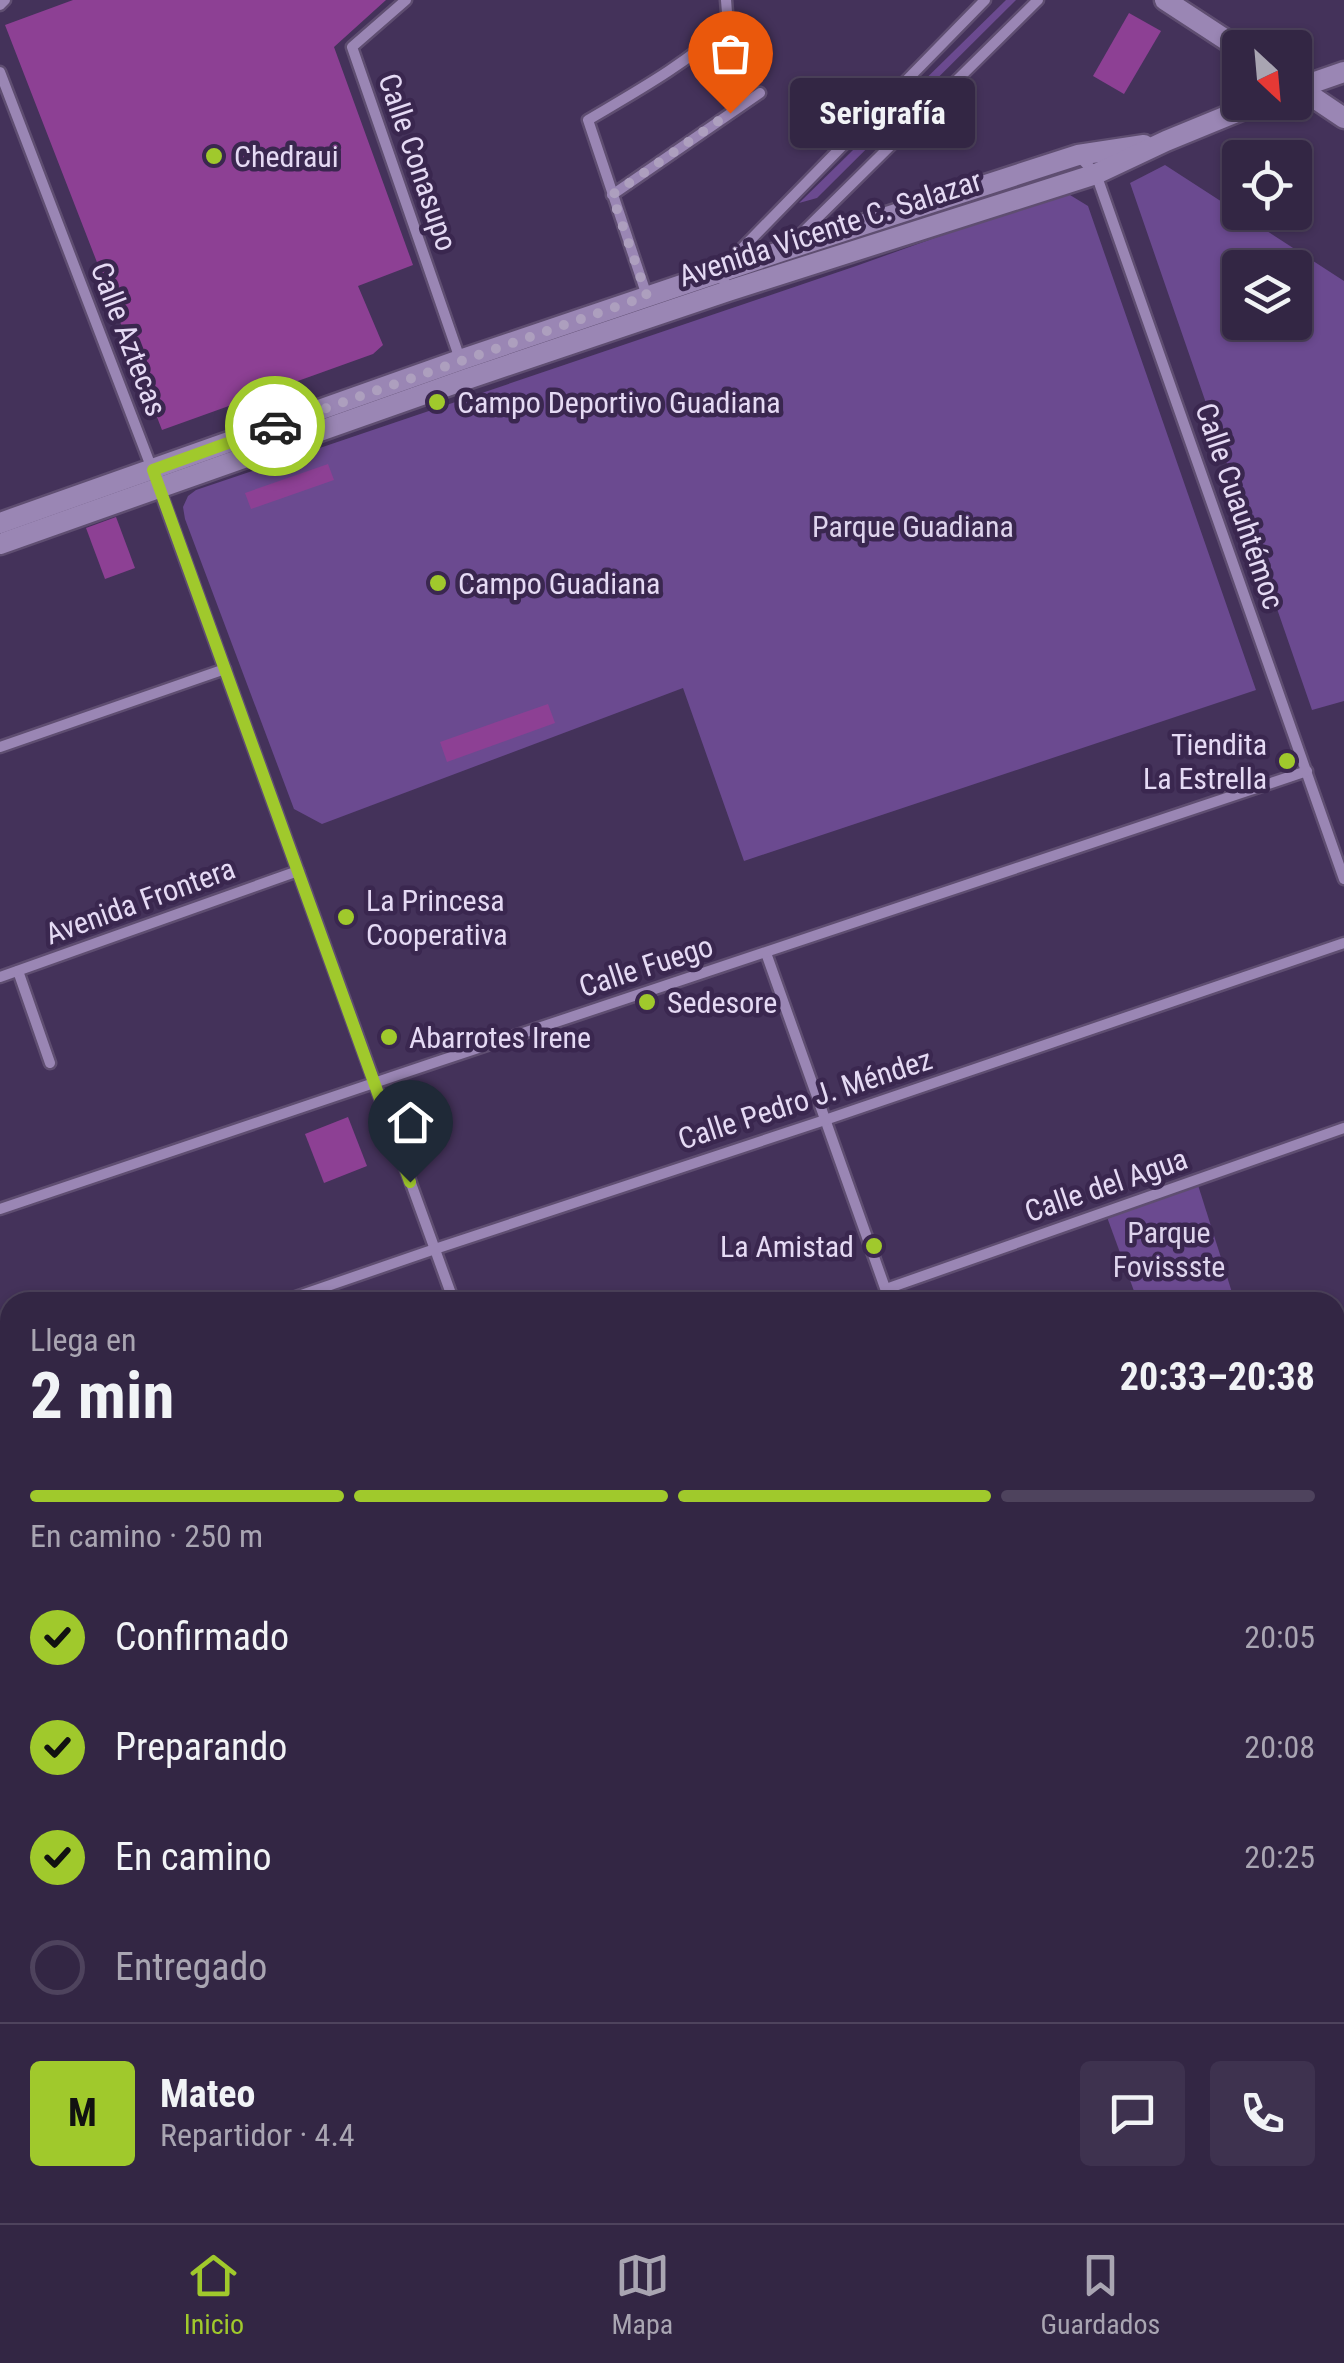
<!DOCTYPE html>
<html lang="es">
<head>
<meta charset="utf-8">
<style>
  body { margin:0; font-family:"Roboto Condensed",sans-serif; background:#3e324f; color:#f1f3f6; height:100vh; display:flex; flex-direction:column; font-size:38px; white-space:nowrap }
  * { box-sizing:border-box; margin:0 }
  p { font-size:32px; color:#a9a5b2 }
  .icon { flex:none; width:55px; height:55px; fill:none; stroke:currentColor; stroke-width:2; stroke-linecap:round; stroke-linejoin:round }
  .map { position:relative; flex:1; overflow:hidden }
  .sheet { position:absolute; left:0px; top:1292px; width:1345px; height:932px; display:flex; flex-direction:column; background:#332644; border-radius:30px 30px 0 0; box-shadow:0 2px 8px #0004,0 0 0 2px #4e435d }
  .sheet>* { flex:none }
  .needle { width:65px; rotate:154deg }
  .buttons { position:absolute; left:1222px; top:30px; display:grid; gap:20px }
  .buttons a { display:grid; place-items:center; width:90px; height:90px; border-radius:10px; background:#332644; box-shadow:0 2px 8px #0004,0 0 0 2px #4e435d; font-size:50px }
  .pin { position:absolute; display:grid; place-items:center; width:85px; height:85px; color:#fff; margin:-102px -42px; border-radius:50% 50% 50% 0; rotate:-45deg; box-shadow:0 0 10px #0007 }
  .pin .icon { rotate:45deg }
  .courier { position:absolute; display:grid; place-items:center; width:100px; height:100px; margin:-50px; border:8px solid #a0c92c; border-radius:50%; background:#fff; color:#222; box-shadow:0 2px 12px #0007 }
  .bubble { position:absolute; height:70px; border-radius:10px; background:#332644; box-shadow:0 2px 8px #0004,0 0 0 2px #4e435d; font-size:32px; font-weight:700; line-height:70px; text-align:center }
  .headline em { font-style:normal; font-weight:700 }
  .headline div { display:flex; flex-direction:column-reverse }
  .headline { display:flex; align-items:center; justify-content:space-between; height:170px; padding:0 30px }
  h1 { font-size:65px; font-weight:700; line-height:75px }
  .bar { display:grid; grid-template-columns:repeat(4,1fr); gap:15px 10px; align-content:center; height:120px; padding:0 30px }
  .bar i { height:12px; border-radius:8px; background:#4e435d }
  .bar .selected { background:#a0c92c }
  .bar p { grid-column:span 4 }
  .line { display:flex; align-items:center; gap:25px; padding:0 30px; border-top:2px solid #4e435d }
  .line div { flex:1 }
  .round { display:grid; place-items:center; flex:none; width:105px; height:105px; border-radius:10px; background:#3e324f }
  ol { padding:0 30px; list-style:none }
  li { display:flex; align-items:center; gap:30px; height:110px }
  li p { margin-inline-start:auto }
  li .icon { padding:10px; border-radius:50%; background:#a0c92c; color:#111; stroke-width:4 }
  li:last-child { color:#a9a5b2 }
  li i { width:55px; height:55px; border:5px solid #4e435d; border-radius:50% }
  .tab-bar { display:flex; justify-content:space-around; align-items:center; height:140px; border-top:2px solid #4e435d; background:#332644; font-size:28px; color:#a9a5b2 }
  .tab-bar a { display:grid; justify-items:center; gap:5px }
  .tab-bar .selected { color:#a0c92c }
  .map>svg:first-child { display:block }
  .built { fill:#4e3868 }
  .green { fill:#6b4a90; fill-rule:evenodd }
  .building { fill:#8d4094 }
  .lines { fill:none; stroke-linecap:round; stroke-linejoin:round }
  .street-casing { stroke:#5f4e71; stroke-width:15 }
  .secondary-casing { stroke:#5f4e71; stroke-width:25 }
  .primary-casing { stroke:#5f4e71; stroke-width:35 }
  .path { stroke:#847597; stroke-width:4; stroke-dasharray:5 8; stroke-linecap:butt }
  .street { stroke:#9a86b4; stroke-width:10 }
  .secondary { stroke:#9a86b4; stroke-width:20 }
  .primary { stroke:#c66e99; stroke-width:30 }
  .rail-casing { stroke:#bdb0ce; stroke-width:11 }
  .rail { stroke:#3a274f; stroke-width:8; stroke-dasharray:22; stroke-linecap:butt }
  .done { stroke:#ad9fbe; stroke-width:10; stroke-dasharray:0 18 }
  .route { stroke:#a0c92c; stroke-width:12 }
  .poi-dot { fill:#a0c92c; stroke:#3a274f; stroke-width:4 }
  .labels { text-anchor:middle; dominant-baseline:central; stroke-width:9; stroke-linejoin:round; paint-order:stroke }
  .poi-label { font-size:30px; fill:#e5daf4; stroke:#3a274f; text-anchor:start }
  .street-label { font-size:30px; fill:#e5daf4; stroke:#3a274f }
  .park-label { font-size:30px; fill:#ded4ed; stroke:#3a274f }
</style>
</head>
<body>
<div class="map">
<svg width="1344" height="2223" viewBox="0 0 1344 2223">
  <rect width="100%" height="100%" fill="#44325a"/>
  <polygon class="built" points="196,2215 420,2215 408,2223 198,2223"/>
  <g class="green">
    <polygon points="1006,0 1016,0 817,198 799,203"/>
    <path d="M1165,165L1344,281V701L1312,710L1130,183ZM1240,268H1295V322H1240Z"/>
    <polygon points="1061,193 1070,195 1088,206 1256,690 744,861 683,688 322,824 294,809 185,519 183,507 188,496 196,490 856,266"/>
    <polygon points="1198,1185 1235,1302 1138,1302 1107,1217"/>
  </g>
  <g class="building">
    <polygon points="73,0 386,0 334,47 413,265 358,286 383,345 373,354 162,430 5,25"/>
    <polygon points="1129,13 1161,31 1124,94 1093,76"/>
    <polygon points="328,464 334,480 251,509 245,493"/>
    <polygon points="116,517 135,568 105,579 86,528"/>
    <polygon points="548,704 555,723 447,762 440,742"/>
    <polygon points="348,1117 367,1166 324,1183 305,1134"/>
  </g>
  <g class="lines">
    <g class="street-casing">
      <g id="street">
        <polyline points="406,0 352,47 460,359"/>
        <polyline points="0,5 5,0"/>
        <polyline points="0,72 152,469"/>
        <polyline points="1078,155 1096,174 1344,879"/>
        <polyline points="612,195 760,93"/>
        <polyline points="793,242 1038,0"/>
        <polyline points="728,291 720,271 985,0"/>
        <path d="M647,296L588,120C637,91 686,64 728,25L726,0"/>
        <polyline points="158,485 454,1302"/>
        <polyline points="0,747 225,669"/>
        <polyline points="766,953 890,1302"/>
        <polyline points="18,971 50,1063"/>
        <polyline points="0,977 298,871"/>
        <path d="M0,1209C435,1061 872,918 1307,771"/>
        <polyline points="886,1289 1344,1128"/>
        <polyline points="281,1302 435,1249 825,1120 1344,943"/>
        <polyline points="1335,1327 1344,1323"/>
        <polyline points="0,1401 10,1398"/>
        <polyline points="0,1464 10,1521"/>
        <polyline points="1335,1514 1344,1510"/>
        <polyline points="0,1664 10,1660"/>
        <polyline points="0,1804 10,1800"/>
        <polyline points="1335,2080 1344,2076"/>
        <polyline points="0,2193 10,2190"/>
        <polyline points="178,2215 180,2223"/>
        <polyline points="1024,2223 1039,2215"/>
      </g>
    </g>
    <g class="secondary-casing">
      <g id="secondary">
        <polyline points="1165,0 1240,49"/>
        <polyline points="1295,85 1344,118"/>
        <polyline points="1295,89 1344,72"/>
        <polyline points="0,523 460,360 785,250 1078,155 1144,145"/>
        <polyline points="0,544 467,379 728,291 1096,174 1166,141 1261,102"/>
      </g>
    </g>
    <g class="primary-casing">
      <g id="primary">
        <polyline points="1335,1662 1344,1656"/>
        <polyline points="1335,1703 1344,1698"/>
        <polyline points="459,2223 472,2215"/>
        <polyline points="516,2223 529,2215"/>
      </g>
    </g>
    <g class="path">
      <polyline points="1335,1920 1344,1917"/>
      <polyline points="0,1934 10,1931"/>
      <polyline points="787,2223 798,2215"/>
    </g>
    <use href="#street" class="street"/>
    <use href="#secondary" class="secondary"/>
    <use href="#primary" class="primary"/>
    <g class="rail-casing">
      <g id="rail">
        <polyline points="1335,1946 1344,1943"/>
        <polyline points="852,2223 865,2215"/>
      </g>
    </g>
    <use href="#rail" class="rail"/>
  </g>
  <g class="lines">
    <polyline class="done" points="275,426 647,296 612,195 730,113"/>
    <polyline class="route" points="275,426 153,470 410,1182"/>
  </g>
  <g class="poi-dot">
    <circle cx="214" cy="156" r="10"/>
    <circle cx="437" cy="402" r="10"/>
    <circle cx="438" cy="583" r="10"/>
    <circle cx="1287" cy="761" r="10"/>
    <circle cx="346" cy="917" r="10"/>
    <circle cx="647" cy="1002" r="10"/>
    <circle cx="389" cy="1037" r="10"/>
    <circle cx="874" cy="1246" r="10"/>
  </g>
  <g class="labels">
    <g class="poi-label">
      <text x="234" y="156">Chedraui</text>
      <text x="457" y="402">Campo Deportivo Guadiana</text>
      <text x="458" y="583">Campo Guadiana</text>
      <text x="1267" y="744" text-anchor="end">Tiendita<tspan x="1267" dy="34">La Estrella</tspan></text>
      <text x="366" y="900">La Princesa<tspan x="366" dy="34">Cooperativa</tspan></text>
      <text x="667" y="1002">Sedesore</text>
      <text x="409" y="1037">Abarrotes Irene</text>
      <text x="854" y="1246" text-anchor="end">La Amistad</text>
    </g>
    <g class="street-label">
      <text transform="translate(418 162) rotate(71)">Calle Conasupo</text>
      <text transform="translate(830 228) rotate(-18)">Avenida Vicente C. Salazar</text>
      <text transform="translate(129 339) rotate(69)">Calle Aztecas</text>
      <text transform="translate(1240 506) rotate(71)">Calle Cuauhtémoc</text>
      <text transform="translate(140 901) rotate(-20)">Avenida Frontera</text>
      <text transform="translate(646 966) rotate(-18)">Calle Fuego</text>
      <text transform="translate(805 1099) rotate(-18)">Calle Pedro J. Méndez</text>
      <text transform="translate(1106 1185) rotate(-19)">Calle del Agua</text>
    </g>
    <g class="park-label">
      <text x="913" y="526">Parque Guadiana</text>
      <text x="1169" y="1232">Parque<tspan x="1169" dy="34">Fovissste</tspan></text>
    </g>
  </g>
</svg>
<div class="buttons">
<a><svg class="needle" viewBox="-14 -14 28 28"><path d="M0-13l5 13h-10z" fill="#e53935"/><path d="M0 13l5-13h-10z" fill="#a9a5b2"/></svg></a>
<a><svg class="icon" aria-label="locate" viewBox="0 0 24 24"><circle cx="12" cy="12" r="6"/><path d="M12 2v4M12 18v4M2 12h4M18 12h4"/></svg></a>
<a><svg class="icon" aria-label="layers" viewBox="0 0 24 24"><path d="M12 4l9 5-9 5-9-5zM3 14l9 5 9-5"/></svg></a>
</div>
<div class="pin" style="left:730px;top:113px;background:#ea580c"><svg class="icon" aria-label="bag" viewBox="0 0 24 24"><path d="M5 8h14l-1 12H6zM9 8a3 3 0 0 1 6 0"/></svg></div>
<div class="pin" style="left:410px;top:1182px;background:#1f2937"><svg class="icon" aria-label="home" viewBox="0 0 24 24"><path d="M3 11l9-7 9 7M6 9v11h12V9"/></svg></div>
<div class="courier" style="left:275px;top:426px"><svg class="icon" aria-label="car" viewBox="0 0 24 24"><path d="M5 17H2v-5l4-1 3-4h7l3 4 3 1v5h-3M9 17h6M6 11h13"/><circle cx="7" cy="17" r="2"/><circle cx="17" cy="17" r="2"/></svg></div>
<div class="bubble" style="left:790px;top:78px;width:185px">Serigrafía</div>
<section class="sheet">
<div class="headline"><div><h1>2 min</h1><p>Llega en</p></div><em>20:33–20:38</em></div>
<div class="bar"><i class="selected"></i><i class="selected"></i><i class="selected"></i><i></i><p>En camino · 250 m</p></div>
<ol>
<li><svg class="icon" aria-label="check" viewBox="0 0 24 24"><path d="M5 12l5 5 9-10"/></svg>Confirmado<p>20:05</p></li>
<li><svg class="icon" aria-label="check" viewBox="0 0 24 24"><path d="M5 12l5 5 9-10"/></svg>Preparando<p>20:08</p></li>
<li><svg class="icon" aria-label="check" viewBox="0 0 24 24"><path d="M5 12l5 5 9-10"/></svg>En camino<p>20:25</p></li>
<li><i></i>Entregado</li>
</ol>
<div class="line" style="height:180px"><b class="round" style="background:#a0c92c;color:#111">M</b><div><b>Mateo</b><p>Repartidor · 4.4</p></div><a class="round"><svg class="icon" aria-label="chat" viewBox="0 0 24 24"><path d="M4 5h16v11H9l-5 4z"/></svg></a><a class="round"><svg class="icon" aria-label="phone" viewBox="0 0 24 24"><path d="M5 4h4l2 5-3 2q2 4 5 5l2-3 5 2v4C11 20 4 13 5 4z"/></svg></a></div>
</section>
</div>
<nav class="tab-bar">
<a class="selected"><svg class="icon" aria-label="home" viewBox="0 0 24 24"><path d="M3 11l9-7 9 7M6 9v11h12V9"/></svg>Inicio</a>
<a><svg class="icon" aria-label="map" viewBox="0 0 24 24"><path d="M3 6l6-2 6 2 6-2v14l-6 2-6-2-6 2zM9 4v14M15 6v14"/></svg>Mapa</a>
<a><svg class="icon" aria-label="saved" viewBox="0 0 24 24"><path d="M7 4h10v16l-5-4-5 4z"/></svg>Guardados</a>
</nav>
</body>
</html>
